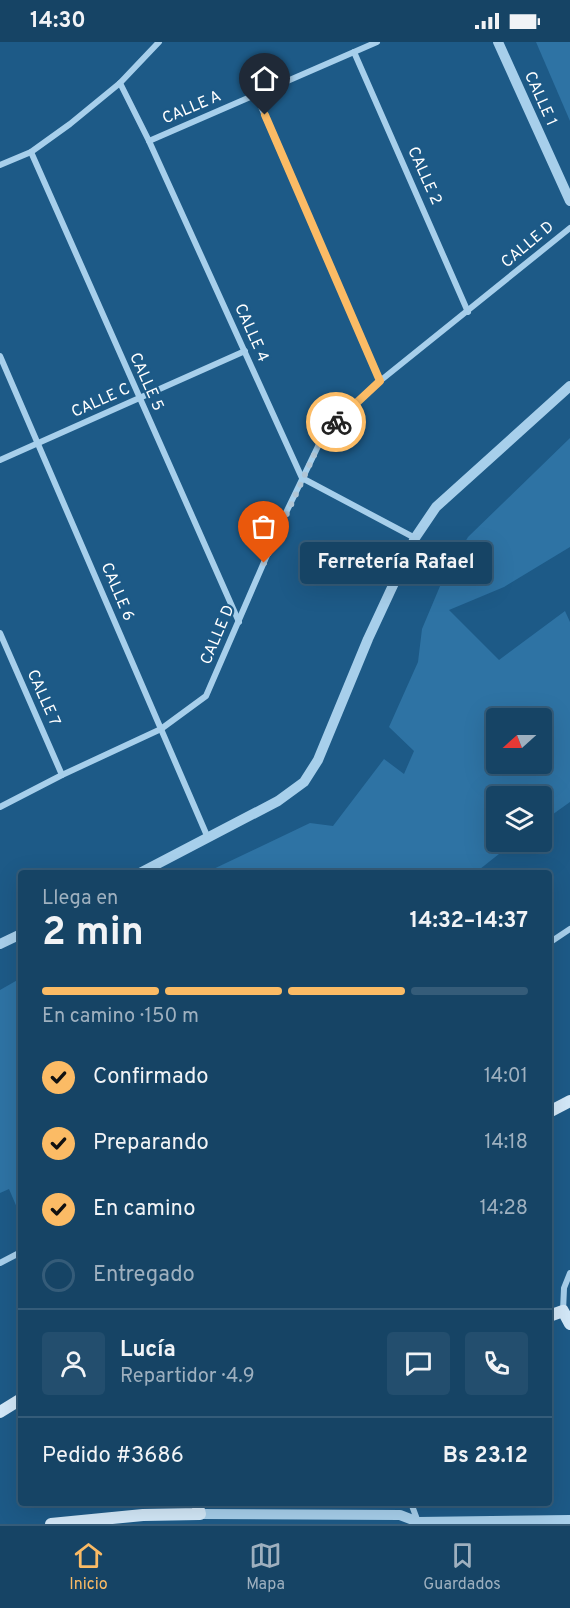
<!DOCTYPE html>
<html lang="es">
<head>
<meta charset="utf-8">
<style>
  body { margin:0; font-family:Overpass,sans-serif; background:#234e6e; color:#f1f3f6; height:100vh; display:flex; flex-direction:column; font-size:22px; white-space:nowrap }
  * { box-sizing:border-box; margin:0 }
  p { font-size:20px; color:#9eb0bf }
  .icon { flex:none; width:33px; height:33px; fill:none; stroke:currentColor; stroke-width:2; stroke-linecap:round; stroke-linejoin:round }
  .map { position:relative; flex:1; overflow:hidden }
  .side { position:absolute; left:18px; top:828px; width:534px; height:636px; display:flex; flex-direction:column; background:#164465; border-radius:6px; box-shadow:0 6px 24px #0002,0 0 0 2px #355c79 }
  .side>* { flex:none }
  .needle { width:39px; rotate:249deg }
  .tools { position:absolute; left:486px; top:666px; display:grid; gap:12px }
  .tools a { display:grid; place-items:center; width:66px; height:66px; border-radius:6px; background:#164465; box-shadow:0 6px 24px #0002,0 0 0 2px #355c79; font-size:30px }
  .pin { position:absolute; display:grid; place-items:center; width:51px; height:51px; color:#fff; margin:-62px -26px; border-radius:50% 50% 50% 0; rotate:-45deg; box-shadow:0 0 6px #0007 }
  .pin .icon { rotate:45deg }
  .courier { position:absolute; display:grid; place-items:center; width:60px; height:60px; margin:-30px; border:4px solid #fbbb65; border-radius:50%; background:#fff; color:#222; box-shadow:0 2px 8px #0007 }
  .bubble { position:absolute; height:42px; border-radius:6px; background:#164465; box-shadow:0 6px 24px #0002,0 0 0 2px #355c79; font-size:20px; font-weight:700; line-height:42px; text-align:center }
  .headline em { font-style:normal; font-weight:700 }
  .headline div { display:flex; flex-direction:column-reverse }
  .headline { display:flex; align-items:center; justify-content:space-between; height:102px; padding:0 24px }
  h1 { font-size:39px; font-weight:700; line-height:45px }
  .bar { display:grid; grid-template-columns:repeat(4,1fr); gap:9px 6px; align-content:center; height:72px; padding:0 24px }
  .bar i { height:8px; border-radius:4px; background:#355c79 }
  .bar .selected { background:#fbbb65 }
  .bar p { grid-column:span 4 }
  .line { display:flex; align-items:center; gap:15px; padding:0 24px; border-top:2px solid #355c79 }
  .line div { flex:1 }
  .round { display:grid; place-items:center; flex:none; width:63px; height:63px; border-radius:6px; background:#234e6e }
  ol { padding:0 24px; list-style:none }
  li { display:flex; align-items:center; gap:18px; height:66px }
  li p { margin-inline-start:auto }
  li .icon { padding:6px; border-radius:50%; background:#fbbb65; color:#111; stroke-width:4 }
  li:last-child { color:#9eb0bf }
  li i { width:33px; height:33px; border:3px solid #355c79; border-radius:50% }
  .status { display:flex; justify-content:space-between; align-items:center; height:42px; padding:0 30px; background:#164465; direction:ltr }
  .status svg { height:16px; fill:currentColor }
  .dock { display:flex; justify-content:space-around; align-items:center; height:84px; border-top:2px solid #355c79; background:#164465; font-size:16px; color:#9eb0bf }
  .dock a { display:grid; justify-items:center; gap:3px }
  .dock .selected { color:#fbbb65 }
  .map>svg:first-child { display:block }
  .green { fill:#2e73a4; fill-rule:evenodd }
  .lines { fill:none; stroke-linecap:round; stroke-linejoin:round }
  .minor { stroke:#a7cfeb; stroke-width:6 }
  .tertiary { stroke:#a7cfeb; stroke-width:10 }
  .secondary { stroke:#d3e8f8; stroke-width:12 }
  .done { stroke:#b0c5d5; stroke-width:6; stroke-dasharray:0 10.8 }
  .route { stroke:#fbbb65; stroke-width:8 }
  .labels { text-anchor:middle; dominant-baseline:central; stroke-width:4.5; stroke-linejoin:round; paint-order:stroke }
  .street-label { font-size:16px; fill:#fff; stroke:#1d5a87 }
</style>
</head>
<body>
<div class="status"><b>14:30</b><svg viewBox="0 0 49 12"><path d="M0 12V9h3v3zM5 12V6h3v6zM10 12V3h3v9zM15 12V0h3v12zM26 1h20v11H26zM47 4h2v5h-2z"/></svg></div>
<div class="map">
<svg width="570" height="1482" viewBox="0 0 570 1482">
  <rect width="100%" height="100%" fill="#1d5a87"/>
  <g class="green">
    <polygon points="536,0 570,0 570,79"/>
    <path d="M570,396V505L504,545L449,568L499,618L565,569L570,580V760L542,780V754H496V800H514L475,831H205L310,781L333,784L384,717L404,732L414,709L389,685L418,620L422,587L443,537L468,495ZM542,676V722H496V676Z"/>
    <polygon points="21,936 21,1175 9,1147 0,1151 0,948"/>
  </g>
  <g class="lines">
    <g class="minor">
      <polyline points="354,10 468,270"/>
      <polyline points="120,41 149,99 302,436 415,496"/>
      <polyline points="256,53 380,339"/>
      <polyline points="149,99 377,0"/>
      <polyline points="31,110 239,580"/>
      <polyline points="0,123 31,110 70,82 120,41 159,0"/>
      <polyline points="0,314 208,796"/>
      <polyline points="0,418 245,309"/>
      <polyline points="0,591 62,733"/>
      <polyline points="0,765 62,733 161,687 206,654 281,481 322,396 348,368 380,339 570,186"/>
      <polyline points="549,901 570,887"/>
      <polyline points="0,1221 21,1210"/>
      <polyline points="563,1269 564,1246 570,1231"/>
      <polyline points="411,1461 418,1480"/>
    </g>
    <g class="tertiary">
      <polyline points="498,0 570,159"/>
      <polyline points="140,831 278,759 304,740 318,718 368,597 415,496 436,465 570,344"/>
      <polyline points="0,902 21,892"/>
      <polyline points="200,1472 400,1473 418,1480 570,1478"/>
    </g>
    <g class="secondary">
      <polyline points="549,1070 570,1059"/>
      <polyline points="549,1274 563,1269 570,1282"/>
      <polyline points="0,1370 21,1357"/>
      <polyline points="51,1482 143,1473 200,1472 197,1461"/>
    </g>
  </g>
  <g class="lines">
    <polyline class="done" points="264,521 322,396 336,380"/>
    <polyline class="route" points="265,73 380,339 336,380"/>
  </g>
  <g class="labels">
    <g class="street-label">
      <text transform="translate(540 57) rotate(66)">CALLE 1</text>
      <text transform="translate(192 66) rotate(-23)">CALLE A</text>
      <text transform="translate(424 134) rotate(66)">CALLE 2</text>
      <text transform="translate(528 203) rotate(-40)">CALLE D</text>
      <text transform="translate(251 291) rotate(66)">CALLE 4</text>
      <text transform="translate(146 340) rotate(66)">CALLE 5</text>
      <text transform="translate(101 359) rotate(-24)">CALLE C</text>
      <text transform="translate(117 550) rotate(67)">CALLE 6</text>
      <text transform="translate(218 593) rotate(-67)">CALLE D</text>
      <text transform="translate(43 656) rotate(66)">CALLE 7</text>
    </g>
  </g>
</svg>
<div class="tools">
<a><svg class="needle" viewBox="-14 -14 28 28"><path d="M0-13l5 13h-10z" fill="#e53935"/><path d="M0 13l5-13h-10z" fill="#9eb0bf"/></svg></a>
<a><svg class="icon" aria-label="layers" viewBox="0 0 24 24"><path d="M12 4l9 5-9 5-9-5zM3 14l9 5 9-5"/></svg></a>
</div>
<div class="pin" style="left:264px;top:521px;background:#ea580c"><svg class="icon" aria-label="bag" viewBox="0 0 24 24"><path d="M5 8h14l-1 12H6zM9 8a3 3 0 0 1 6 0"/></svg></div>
<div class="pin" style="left:265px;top:73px;background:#1f2937"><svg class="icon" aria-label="home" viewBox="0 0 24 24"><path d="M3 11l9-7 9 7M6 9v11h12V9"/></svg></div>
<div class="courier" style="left:336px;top:380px"><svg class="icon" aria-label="bike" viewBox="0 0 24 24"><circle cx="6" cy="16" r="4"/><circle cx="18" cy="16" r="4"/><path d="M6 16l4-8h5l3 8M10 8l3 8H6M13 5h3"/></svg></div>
<div class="bubble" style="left:300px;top:500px;width:192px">Ferretería Rafael</div>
<section class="side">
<div class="headline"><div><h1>2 min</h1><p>Llega en</p></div><em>14:32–14:37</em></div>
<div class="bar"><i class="selected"></i><i class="selected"></i><i class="selected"></i><i></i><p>En camino · 150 m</p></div>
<ol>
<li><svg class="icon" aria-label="check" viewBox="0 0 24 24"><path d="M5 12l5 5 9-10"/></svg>Confirmado<p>14:01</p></li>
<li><svg class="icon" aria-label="check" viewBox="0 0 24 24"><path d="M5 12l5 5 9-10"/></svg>Preparando<p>14:18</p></li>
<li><svg class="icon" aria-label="check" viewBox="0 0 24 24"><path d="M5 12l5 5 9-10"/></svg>En camino<p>14:28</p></li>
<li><i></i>Entregado</li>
</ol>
<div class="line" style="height:108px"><a class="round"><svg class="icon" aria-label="person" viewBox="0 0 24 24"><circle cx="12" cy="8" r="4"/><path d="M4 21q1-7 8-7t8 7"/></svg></a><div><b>Lucía</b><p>Repartidor · 4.9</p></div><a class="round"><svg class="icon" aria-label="chat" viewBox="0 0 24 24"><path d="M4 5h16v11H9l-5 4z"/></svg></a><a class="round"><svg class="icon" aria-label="phone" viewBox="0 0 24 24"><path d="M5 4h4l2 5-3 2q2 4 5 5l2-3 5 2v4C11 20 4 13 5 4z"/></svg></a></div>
<div class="line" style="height:78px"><div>Pedido #3686</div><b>Bs 23.12</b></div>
</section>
</div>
<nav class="dock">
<a class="selected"><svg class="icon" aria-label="home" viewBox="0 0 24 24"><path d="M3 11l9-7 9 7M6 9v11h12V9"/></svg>Inicio</a>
<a><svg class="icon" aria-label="map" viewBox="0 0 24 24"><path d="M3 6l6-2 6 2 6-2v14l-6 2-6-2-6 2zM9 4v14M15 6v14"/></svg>Mapa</a>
<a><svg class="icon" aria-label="saved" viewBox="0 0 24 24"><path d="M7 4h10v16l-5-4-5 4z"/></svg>Guardados</a>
</nav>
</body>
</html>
